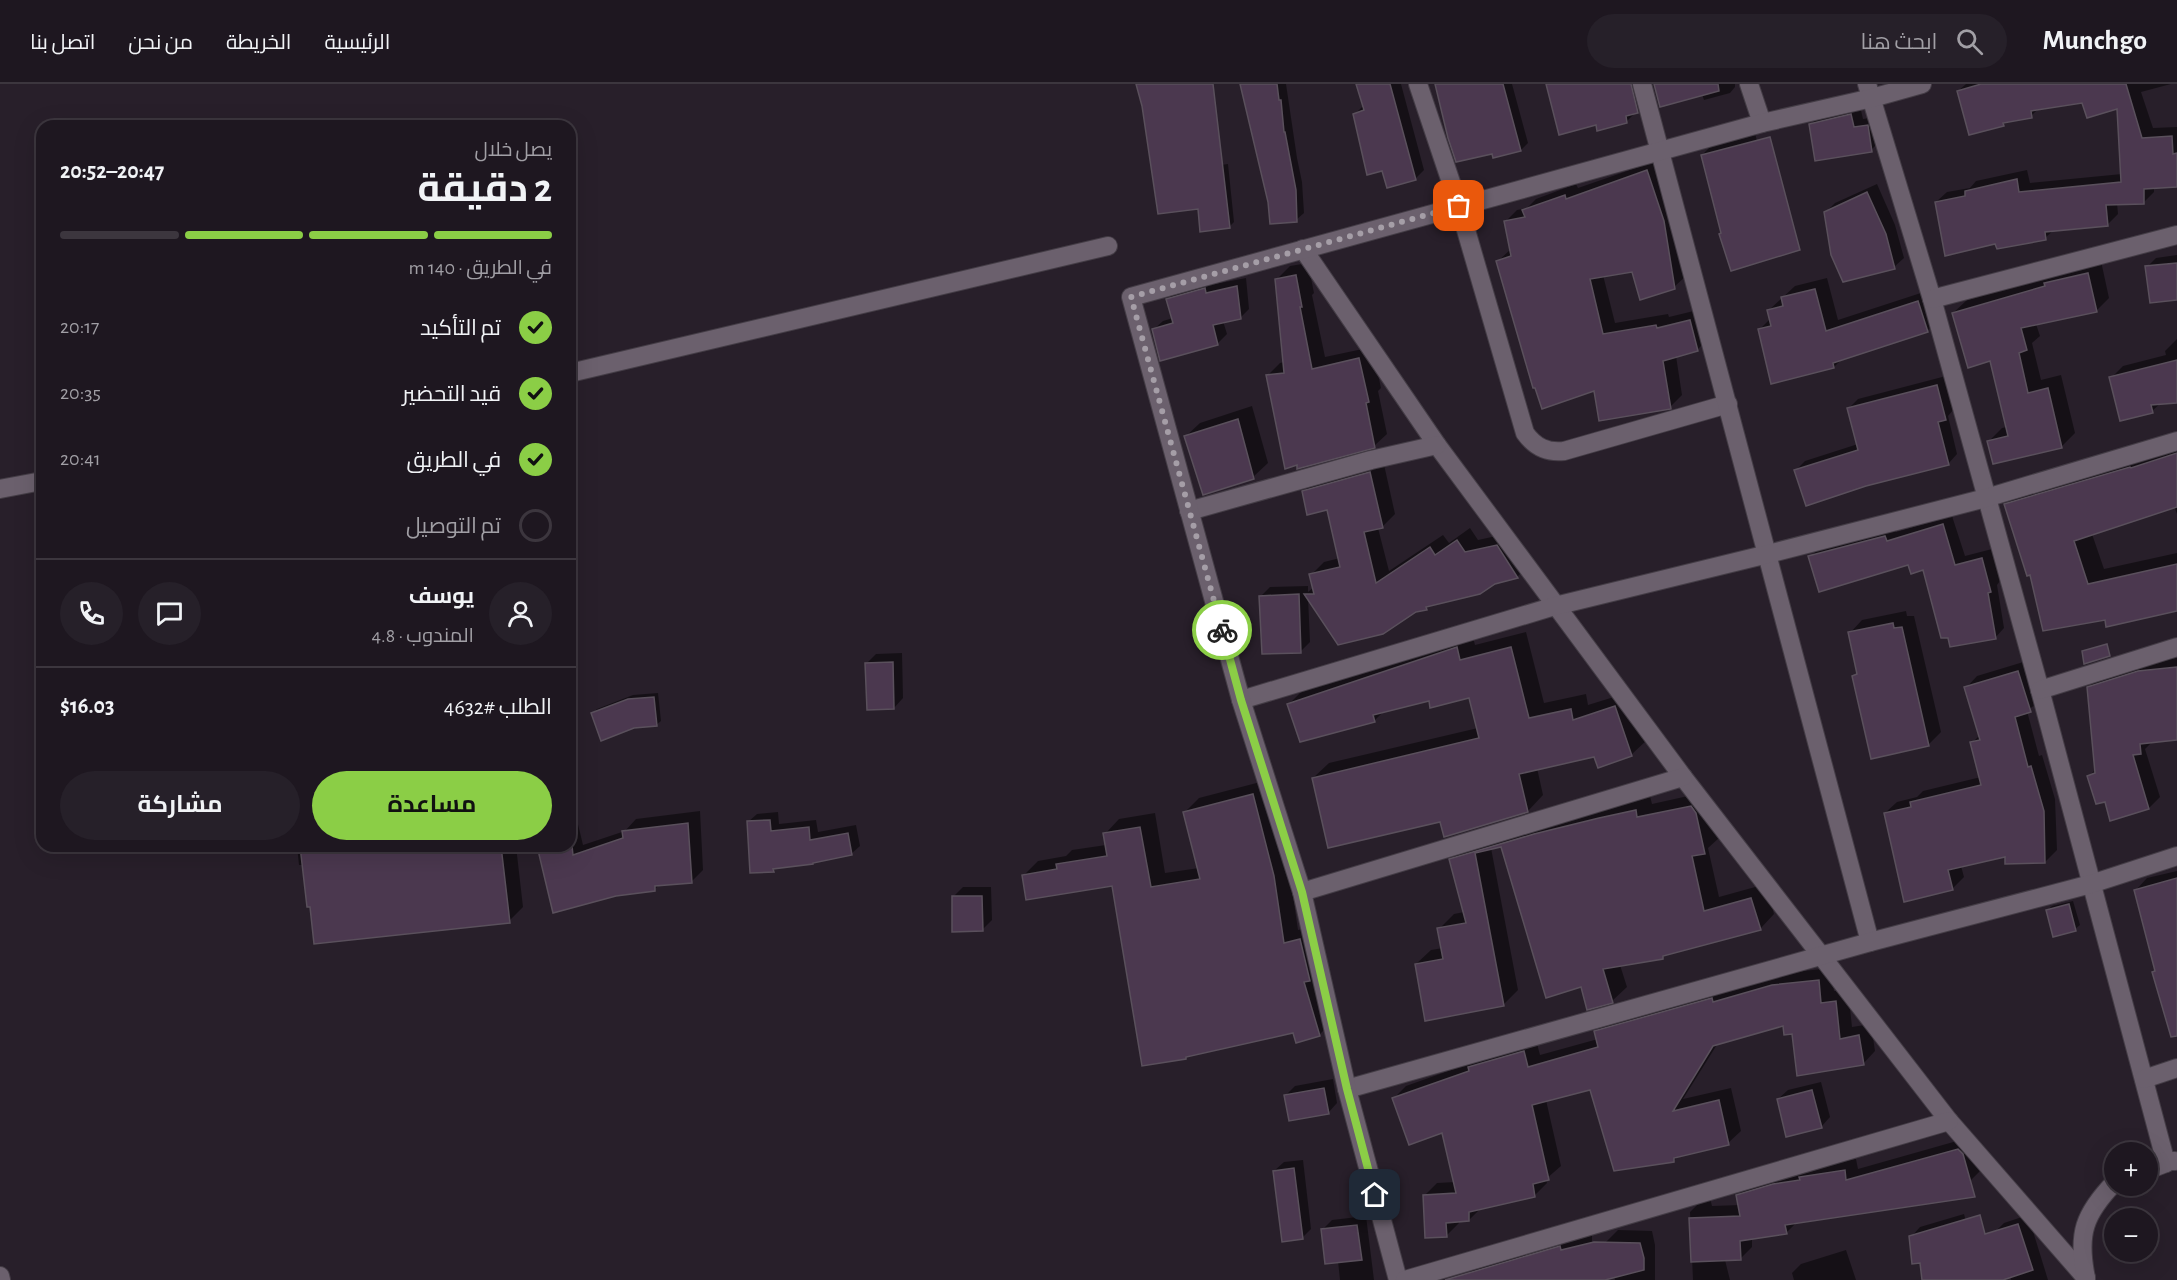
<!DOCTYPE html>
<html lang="ar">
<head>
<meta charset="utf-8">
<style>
  body { margin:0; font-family:"Alegreya Sans",Cairo,sans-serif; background:#262029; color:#f1f3f6; direction:rtl; height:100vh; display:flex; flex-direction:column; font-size:22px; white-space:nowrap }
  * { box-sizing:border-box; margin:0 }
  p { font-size:20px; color:#a19fa5 }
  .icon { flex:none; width:33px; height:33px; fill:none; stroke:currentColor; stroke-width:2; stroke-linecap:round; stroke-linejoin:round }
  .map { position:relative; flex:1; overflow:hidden; direction:ltr }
  .side { position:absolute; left:36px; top:36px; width:540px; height:732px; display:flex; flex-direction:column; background:#1e1720; border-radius:18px; box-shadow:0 6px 24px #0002,0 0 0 2px #3c363e; direction:rtl }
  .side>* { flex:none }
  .controls { position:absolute; left:2104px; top:1058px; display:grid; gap:12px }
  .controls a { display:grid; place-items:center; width:54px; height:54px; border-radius:50%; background:#1e1720; box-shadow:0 6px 24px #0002,0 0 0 2px #3c363e; font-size:30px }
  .pin { position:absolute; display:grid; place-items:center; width:51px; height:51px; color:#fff; margin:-26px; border-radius:12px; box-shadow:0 3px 9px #0006 }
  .courier { position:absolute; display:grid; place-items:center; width:60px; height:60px; margin:-30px; border:4px solid #8bce46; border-radius:50%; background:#fff; color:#222; box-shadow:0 2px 8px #0007 }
  .overview em { font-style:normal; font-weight:700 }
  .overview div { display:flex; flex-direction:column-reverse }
  .overview { display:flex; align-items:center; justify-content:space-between; height:102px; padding:0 24px }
  h1 { font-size:39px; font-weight:700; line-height:45px }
  .bar { display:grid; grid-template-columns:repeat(4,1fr); gap:9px 6px; align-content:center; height:72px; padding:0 24px }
  .bar i { height:8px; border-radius:4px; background:#3c363e }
  .bar .active { background:#8bce46 }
  .bar p { grid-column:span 4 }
  .line { display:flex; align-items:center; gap:15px; padding:0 24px; border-top:2px solid #3c363e }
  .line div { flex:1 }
  .round { display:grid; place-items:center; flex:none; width:63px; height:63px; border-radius:32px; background:#262029 }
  ol { padding:0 24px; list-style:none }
  li { display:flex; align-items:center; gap:18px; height:66px }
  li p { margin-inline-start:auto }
  li .icon { padding:6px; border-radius:50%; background:#8bce46; color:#111; stroke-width:4 }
  li:last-child { color:#a19fa5 }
  li i { width:33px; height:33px; border:3px solid #3c363e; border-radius:50% }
  .action { display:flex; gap:12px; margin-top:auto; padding:12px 24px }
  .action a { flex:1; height:69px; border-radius:36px; background:#8bce46; color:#111; font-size:24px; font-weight:700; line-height:69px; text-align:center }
  .action a+a { background:#262029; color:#f1f3f6 }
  header { display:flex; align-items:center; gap:36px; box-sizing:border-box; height:84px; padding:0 30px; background:#1e1720; border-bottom:2px solid #3c363e }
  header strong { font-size:28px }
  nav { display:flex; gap:33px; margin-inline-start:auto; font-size:21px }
  .search { width:420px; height:54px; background:#262029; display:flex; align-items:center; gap:15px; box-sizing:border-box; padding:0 21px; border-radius:33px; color:#a19fa5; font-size:22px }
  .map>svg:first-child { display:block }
  .shadow { fill:#0007 }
  .building { fill:#4b384f; stroke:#5a505c; stroke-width:1.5 }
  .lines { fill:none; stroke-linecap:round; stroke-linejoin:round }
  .street-casing { stroke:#443d46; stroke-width:20 }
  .street { stroke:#6b606d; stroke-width:18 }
  .done { stroke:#a59ea7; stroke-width:6; stroke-dasharray:0 10.8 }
  .route { stroke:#8bce46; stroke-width:8 }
</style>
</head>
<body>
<header>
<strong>Munchgo</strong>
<div class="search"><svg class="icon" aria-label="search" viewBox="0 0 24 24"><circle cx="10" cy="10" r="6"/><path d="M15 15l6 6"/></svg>ابحث هنا</div>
<nav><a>الرئيسية</a><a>الخريطة</a><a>من نحن</a><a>اتصل بنا</a></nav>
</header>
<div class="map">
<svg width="2177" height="1196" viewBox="0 0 2177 1196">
  <rect width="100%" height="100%" fill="#281f2a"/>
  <g class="shadow">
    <polygon points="1138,0 1210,0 1221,81 1228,80 1234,138 1229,143 1199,123 1143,22"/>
    <polygon points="1243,0 1286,0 1297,74 1302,98 1304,129 1296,136 1270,117"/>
    <polygon points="1358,0 1401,0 1424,86 1415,95 1383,86 1355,30 1364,21"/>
    <polygon points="1435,0 1512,0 1528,59 1521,66 1493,68 1457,76"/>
    <polygon points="1547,0 1626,0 1634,30 1626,38"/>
    <polygon points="1656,0 1735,0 1735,3 1730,9 1704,16 1702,10"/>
    <polygon points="1966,0 2171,0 2141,8 2153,44 2177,43 2177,102 2154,103 2154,108 2144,118 2117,119 2118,130 2108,140 2054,146 2045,154 1996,158 1936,118 1947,108 1970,104 1976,97 2027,86 2030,99 2122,90 2118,23 2082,13 2039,24 2031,32 2007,37 2003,40 1958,7"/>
    <polygon points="1860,22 1863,35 1877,33 1880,57 1871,66 1811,40 1820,31"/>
    <polygon points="1755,49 1783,162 1723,149 1702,71 1714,59"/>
    <polygon points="1659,76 1686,192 1674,203 1633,187 1603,191 1615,239 1668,230 1669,233 1702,225 1709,254 1698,265 1676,272 1682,311 1670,323 1595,305 1497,178 1511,165 1505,138 1517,126 1527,124 1536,115 1576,100 1578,104"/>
    <polygon points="1877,100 1895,141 1904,174 1894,183 1825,129 1835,119"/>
    <polygon points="2177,171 2177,214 2147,183 2156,174"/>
    <polygon points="2101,177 2109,214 2096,227 2036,240 2040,252 2032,259 2041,296 2061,291 2075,349 2062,362 1994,378 1989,357 2002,344 2007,343 1991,275 1953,229 1967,216"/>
    <polygon points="1308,179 1314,209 1312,211 1325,273 1372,263 1381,304 1378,307 1387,350 1374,362 1267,292 1280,279 1284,278 1277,195 1290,182"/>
    <polygon points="1246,194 1249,225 1240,234 1223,237 1227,250 1217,260 1153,246 1163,237 1173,234 1168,215 1177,206 1214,196 1215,200"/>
    <polygon points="1827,194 1838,236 1930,206 1939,235 1927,247 1842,275 1834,283 1760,245 1771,234 1769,226 1795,202"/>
    <polygon points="2177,255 2177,318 2161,319 2152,327 2111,294 2123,282 2166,271 2165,267"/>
    <polygon points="1946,292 1954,325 1948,332 1957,370 1948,380 1796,386 1805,377 1858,360 1849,324 1858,315"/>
    <polygon points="1252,322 1268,379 1253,393 1185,353 1200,339"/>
    <polygon points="2177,359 2177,430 2174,422 2092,450 2104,485 2177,469 2177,526 2106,534 2031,489 2006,421 2021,405"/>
    <polygon points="1383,376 1395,430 1382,443 1378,444 1389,487 1443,451 1449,459 1470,444 1478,456 1510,449 1530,480 1517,493 1415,526 1308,513 1310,558 1300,568 1261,512 1270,503 1308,502 1308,508 1314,503 1311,491 1324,478 1340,474 1328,425 1304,407 1317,394"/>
    <polygon points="1952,432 1965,472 1992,465 2000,497 1997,501 2004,544 1995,554 1924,484 1909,479 1810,473 1820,463 1894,443 1896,448"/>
    <polygon points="1906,527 1907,532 1914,532 1941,648 1928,661 1853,592 1858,588 1850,549 1862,536"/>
    <polygon points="1526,548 1544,619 1586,610 1588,621 1630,608 1647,656 1631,671 1595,671 1537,684 1543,711 1528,727 1445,752 1441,736 1313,694 1329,679 1478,644 1470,613 1430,615 1385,626 1374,637 1289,620 1304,605 1472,549 1475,561"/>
    <polygon points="902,569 903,614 894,624 867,579 876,570"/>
    <polygon points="2177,574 2177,655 2152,658 2145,665 2160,713 2149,724 2106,716 2089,692 2096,685 2089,603 2100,592 2150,577"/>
    <polygon points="2030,576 2042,615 2027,627 2039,672 2042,671 2055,715 2057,766 2045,778 2006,771 1961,782 1964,793 1952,805 1885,729 1897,718 1917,713 1923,707 1981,693 1972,659 1980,651 1966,604 1977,592"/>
    <polygon points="658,609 661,637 656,641 592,630 597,625 633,611"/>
    <polygon points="1268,696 1288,777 1298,846 1314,842 1334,936 1319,951 1294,947 1113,800 1023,792 1038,777 1066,772 1072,766 1106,761 1105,750 1119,735 1155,729 1165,789 1199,784 1185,728 1199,714"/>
    <polygon points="570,707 583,761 625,747 636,735 700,727 703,786 691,798 660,800 655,805 538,762 570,762"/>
    <polygon points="1706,708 1710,714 1719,754 1708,764 1719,813 1766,800 1774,830 1760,845 1666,870 1662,874 1620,881 1627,903 1612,917 1582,902 1502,761 1491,764 1518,906 1504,920 1416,880 1431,866 1443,864 1439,845 1454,830 1464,828 1451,776 1466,761 1614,720 1650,712 1652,720"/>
    <polygon points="778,728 779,740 816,736 818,748 856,741 860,762 851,770 776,783 773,786 748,738 757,730"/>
    <polygon points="297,762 516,762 523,823 509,837 311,821 304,781 299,781"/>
    <polygon points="2177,787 2177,938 2157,886 2136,806 2147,794"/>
    <polygon points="963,803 991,803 992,836 982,846 953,813"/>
    <polygon points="2073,817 2080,841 2075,845 2048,826 2052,822"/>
    <polygon points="1831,884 1834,907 1848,905 1852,943 1871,940 1875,967 1863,980 1794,948 1784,941 1718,959 1683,1015 1731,1004 1741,1047 1728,1059 1679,1071 1674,1077 1591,1004 1546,1016 1561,1082 1546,1095 1547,1099 1535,1111 1481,1124 1469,1136 1459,1137 1459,1139 1446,1152 1424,1112 1437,1099 1455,1098 1443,1047 1394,1014 1406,1002 1536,956 1540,971 1598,955 1595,948 1608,935 1785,889"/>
    <polygon points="1333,995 1337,1019 1328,1029 1286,1011 1295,1002"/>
    <polygon points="1821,998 1830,1033 1821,1043 1778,1015 1788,1006"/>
    <polygon points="1971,1053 1982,1085 1970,1097 1797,1138 1786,1149 1752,1154 1752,1163 1740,1175 1725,1176 1730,1196 1693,1196 1690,1128 1702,1116 1710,1114 1712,1122 1740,1121 1738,1111 1750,1099 1813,1081 1856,1075 1858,1085"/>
    <polygon points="1303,1076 1311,1145 1302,1154 1274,1087 1284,1078"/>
    <polygon points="1964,1130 1980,1188 1971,1196 1924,1196 1922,1178 1911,1153 1920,1143"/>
    <polygon points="2028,1131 2048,1196 2011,1196 1995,1148 2004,1139"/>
    <polygon points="1366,1132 1374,1196 1340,1196 1338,1177 1322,1146 1332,1136"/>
    <polygon points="1618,1146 1652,1147 1655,1161 1655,1196 1615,1196 1606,1158"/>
    <polygon points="1592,1149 1592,1196 1470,1196 1468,1190 1481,1177"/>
    <polygon points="1846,1166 1856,1196 1794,1196 1792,1189 1801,1180"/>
  </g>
  <g class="building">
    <polygon points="1136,0 1213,0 1230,144 1200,148 1198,125 1158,130 1142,22"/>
    <polygon points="1240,0 1277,0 1279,16 1281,16 1284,48 1285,48 1296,106 1297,138 1270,140 1268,118"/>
    <polygon points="1356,0 1390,0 1416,96 1387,104 1382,87 1367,91 1353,30 1364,26"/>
    <polygon points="1435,0 1503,0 1521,67 1493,74 1492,70 1456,78 1448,54"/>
    <polygon points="1546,0 1631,0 1638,29 1626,32 1627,39 1597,47 1596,41 1559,51"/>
    <polygon points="1654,0 1718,0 1719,7 1660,23"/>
    <polygon points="1981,0 2126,0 2142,54 2172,52 2173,70 2177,69 2177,103 2144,105 2144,120 2106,121 2108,142 2045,148 2046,156 1997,165 1995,160 1945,172 1935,118 1965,112 1965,107 2017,95 2019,108 2121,98 2117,25 2087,34 2082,19 2031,27 2032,34 2003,39 2004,42 1969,51 1957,7"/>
    <polygon points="1851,30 1854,43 1868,41 1872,68 1815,77 1809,40"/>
    <polygon points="1770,53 1800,166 1731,187 1719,150 1721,149 1701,71"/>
    <polygon points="1647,86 1664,137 1675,205 1640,216 1632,188 1590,195 1603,250 1656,241 1657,244 1690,236 1698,267 1663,277 1671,325 1599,337 1594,307 1542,325 1535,304 1533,304 1496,177 1511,172 1504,137 1525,133 1522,126 1565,111 1566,115"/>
    <polygon points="1867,108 1886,150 1895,185 1843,198 1831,171 1824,128"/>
    <polygon points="2177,179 2177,216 2150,219 2145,182"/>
    <polygon points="2088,189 2097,228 2021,244 2027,266 2019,269 2028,309 2048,304 2062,364 1993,380 1987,357 2008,352 1990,277 1968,284 1952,229 2045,202 2044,199"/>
    <polygon points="1296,191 1302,223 1300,223 1312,285 1359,274 1369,318 1366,319 1375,364 1297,385 1297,381 1285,385 1266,291 1284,289 1275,195"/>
    <polygon points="1237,202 1241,235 1213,241 1218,261 1160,277 1152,245 1173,239 1166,215 1205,204 1206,209"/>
    <polygon points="1815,205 1826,247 1918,217 1928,248 1833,279 1834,284 1771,300 1758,245 1771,242 1767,226 1783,222 1781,213"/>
    <polygon points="2177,276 2177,319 2151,321 2153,329 2120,337 2109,293"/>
    <polygon points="1937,301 1946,336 1938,338 1949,381 1866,402 1806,422 1794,386 1858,366 1847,324"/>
    <polygon points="1238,335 1254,395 1203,411 1184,352"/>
    <polygon points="2177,369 2177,423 2074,457 2088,500 2177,480 2177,527 2106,543 2105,536 2043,547 2030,491 2027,492 2004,420 2130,383 2131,384"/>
    <polygon points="1370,388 1383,444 1364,448 1376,499 1430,463 1435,471 1457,456 1465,468 1497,461 1518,494 1495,500 1480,510 1426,523 1427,526 1416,528 1383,550 1338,561 1304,510 1314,510 1309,490 1340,483 1327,426 1307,431 1302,407"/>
    <polygon points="1943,440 1955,481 1982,474 1991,508 1988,509 1996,555 1950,563 1948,554 1941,554 1923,486 1911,490 1908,481 1819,508 1808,472 1885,452 1887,457"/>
    <polygon points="1299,510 1301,569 1262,570 1259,512"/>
    <polygon points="1893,539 1894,544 1902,543 1929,662 1871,675 1852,592 1857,590 1848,548"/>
    <polygon points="2107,560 2110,572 2084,580 2082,567"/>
    <polygon points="1457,563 1460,576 1511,563 1529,634 1571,625 1573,636 1615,622 1632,672 1598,684 1594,673 1519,690 1528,728 1444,753 1440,738 1328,764 1312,694 1479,654 1469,614 1430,624 1429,617 1373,631 1375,638 1300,658 1287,620"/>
    <polygon points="893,578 894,625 867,626 865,579"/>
    <polygon points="2177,583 2177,656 2140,660 2141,670 2133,671 2149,725 2110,737 2105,718 2096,720 2087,692 2095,689 2087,603 2138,587"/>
    <polygon points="2018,587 2031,628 2015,633 2028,683 2031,682 2044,727 2045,779 2005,780 2005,773 1948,786 1953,806 1904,818 1884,729 1911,723 1910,718 1981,701 1970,658 1980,656 1964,603"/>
    <polygon points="654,613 657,642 634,644 601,657 591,629 628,615"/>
    <polygon points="1253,710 1274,792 1284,859 1300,855 1310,897 1304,898 1320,952 1296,959 1293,949 1186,973 1186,975 1142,982 1112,802 1026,816 1022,791 1057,785 1056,780 1107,772 1103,749 1140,743 1151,803 1200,795 1183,728"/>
    <polygon points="1691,722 1696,729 1705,770 1692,772 1704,827 1751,814 1761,846 1663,872 1663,875 1603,885 1613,919 1587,926 1581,903 1546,914 1501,763 1475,769 1504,922 1425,937 1415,880 1443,875 1437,844 1466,839 1449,775 1534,750 1599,734 1636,726 1637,733"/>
    <polygon points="770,736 771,747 809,743 810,756 848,749 852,771 813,779 813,780 773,785 774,788 750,789 747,737"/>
    <polygon points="688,739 692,799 655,802 655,807 616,812 553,829 537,762 572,762 573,771 623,754 622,747"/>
    <polygon points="300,762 501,762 510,839 314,860 310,823 307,823"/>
    <polygon points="2177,794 2177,952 2171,953 2152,888 2155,887 2134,806"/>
    <polygon points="952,812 982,812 983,847 952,848"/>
    <polygon points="2069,820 2076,847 2053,853 2046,826"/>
    <polygon points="1819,896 1821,919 1836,917 1840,955 1859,951 1864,981 1797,992 1792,950 1784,951 1783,942 1713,962 1673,1027 1719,1016 1729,1061 1674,1074 1674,1078 1614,1087 1590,1006 1532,1021 1549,1096 1533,1100 1535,1113 1469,1128 1469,1137 1446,1139 1447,1153 1425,1154 1423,1111 1456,1109 1442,1049 1409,1061 1392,1014 1469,987 1468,983 1524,967 1528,983 1598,963 1594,947 1712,914 1713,918 1772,901"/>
    <polygon points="1324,1004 1329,1030 1289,1037 1284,1011"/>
    <polygon points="1812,1006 1822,1044 1786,1053 1777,1015"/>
    <polygon points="1958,1065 1963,1070 1975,1113 1785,1141 1787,1150 1740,1157 1741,1176 1691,1178 1689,1134 1740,1132 1736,1111 1773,1100 1800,1096 1799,1093 1845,1086 1846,1096"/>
    <polygon points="1294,1084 1303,1155 1282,1158 1273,1087"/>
    <polygon points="1980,1131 1985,1150 2018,1140 2033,1186 2003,1196 1922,1196 1920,1179 1912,1180 1909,1152"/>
    <polygon points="1357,1141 1362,1176 1325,1180 1321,1145"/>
    <polygon points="1594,1158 1640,1159 1644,1174 1644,1186 1605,1196 1445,1196 1560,1162 1561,1166"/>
  </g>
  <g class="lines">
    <g class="street-casing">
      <g id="street">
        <path d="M1418,0L1459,122L1525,349C1535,363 1547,369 1564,367L1728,320"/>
        <polyline points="1642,0 1870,858"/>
        <polyline points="1749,0 1762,39"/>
        <polyline points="1867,0 1932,215 2040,606 2166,1079"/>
        <polyline points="1303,165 1437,361 1683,693 1949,1037 2086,1194"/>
        <polyline points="1932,215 2177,151"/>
        <polyline points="570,289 1108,162"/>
        <polyline points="0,405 42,397"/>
        <polyline points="1189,427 1371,376 1437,361"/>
        <polyline points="2040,606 2177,563"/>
        <polyline points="1241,616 1555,522 1768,470 1986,414 2177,357"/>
        <polyline points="1302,808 1683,693"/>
        <polyline points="2144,995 2177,984"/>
        <polyline points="1347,1005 1870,858 2091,800 2177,772"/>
        <polyline points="2148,1086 2166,1079 2166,1077 2175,1077"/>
        <polyline points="0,1192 1,1196"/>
        <path d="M2086,1194C2077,1150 2084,1130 2115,1098"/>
        <polyline points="1398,1196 1347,1005 1302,808 1241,616 1131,213 1762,39 1872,14 1922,0"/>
        <polyline points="1405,1196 1949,1037"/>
      </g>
    </g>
    <use href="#street" class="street"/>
  </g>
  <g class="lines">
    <polyline class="done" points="1222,546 1131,213 1459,122"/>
    <polyline class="route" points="1222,546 1241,616 1302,808 1347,1005 1375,1111"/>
  </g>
</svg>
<div class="controls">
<a>+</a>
<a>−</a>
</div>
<div class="pin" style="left:1459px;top:122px;background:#ea580c"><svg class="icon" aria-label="bag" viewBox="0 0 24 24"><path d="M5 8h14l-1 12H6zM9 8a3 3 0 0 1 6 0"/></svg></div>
<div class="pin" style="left:1375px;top:1111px;background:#1f2937"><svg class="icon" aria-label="home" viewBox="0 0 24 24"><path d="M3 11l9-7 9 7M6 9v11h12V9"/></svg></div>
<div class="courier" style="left:1222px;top:546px"><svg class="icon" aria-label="bike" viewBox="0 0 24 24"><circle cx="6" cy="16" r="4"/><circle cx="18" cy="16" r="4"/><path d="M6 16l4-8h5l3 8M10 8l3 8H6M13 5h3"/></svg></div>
<section class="side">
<div class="overview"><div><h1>2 دقيقة</h1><p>يصل خلال</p></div><em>20:47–20:52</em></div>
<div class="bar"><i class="active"></i><i class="active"></i><i class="active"></i><i></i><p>في الطريق · 140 m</p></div>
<ol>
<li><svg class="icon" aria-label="check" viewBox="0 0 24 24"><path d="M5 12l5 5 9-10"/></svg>تم التأكيد<p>20:17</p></li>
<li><svg class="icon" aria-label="check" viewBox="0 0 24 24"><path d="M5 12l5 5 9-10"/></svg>قيد التحضير<p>20:35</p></li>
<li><svg class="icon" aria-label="check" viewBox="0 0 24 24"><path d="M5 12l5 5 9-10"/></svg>في الطريق<p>20:41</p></li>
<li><i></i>تم التوصيل</li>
</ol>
<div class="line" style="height:108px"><a class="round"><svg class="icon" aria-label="person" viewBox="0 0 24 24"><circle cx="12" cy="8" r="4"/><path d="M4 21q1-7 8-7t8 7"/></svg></a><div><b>يوسف</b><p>المندوب · 4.8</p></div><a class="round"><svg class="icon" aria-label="chat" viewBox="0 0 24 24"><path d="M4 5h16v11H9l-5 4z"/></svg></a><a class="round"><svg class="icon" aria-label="phone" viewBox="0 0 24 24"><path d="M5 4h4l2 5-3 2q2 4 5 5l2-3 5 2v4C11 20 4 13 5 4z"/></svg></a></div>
<div class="line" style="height:78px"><div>الطلب #4632</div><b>$16.03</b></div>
<div class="action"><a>مساعدة</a><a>مشاركة</a></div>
</section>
</div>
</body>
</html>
